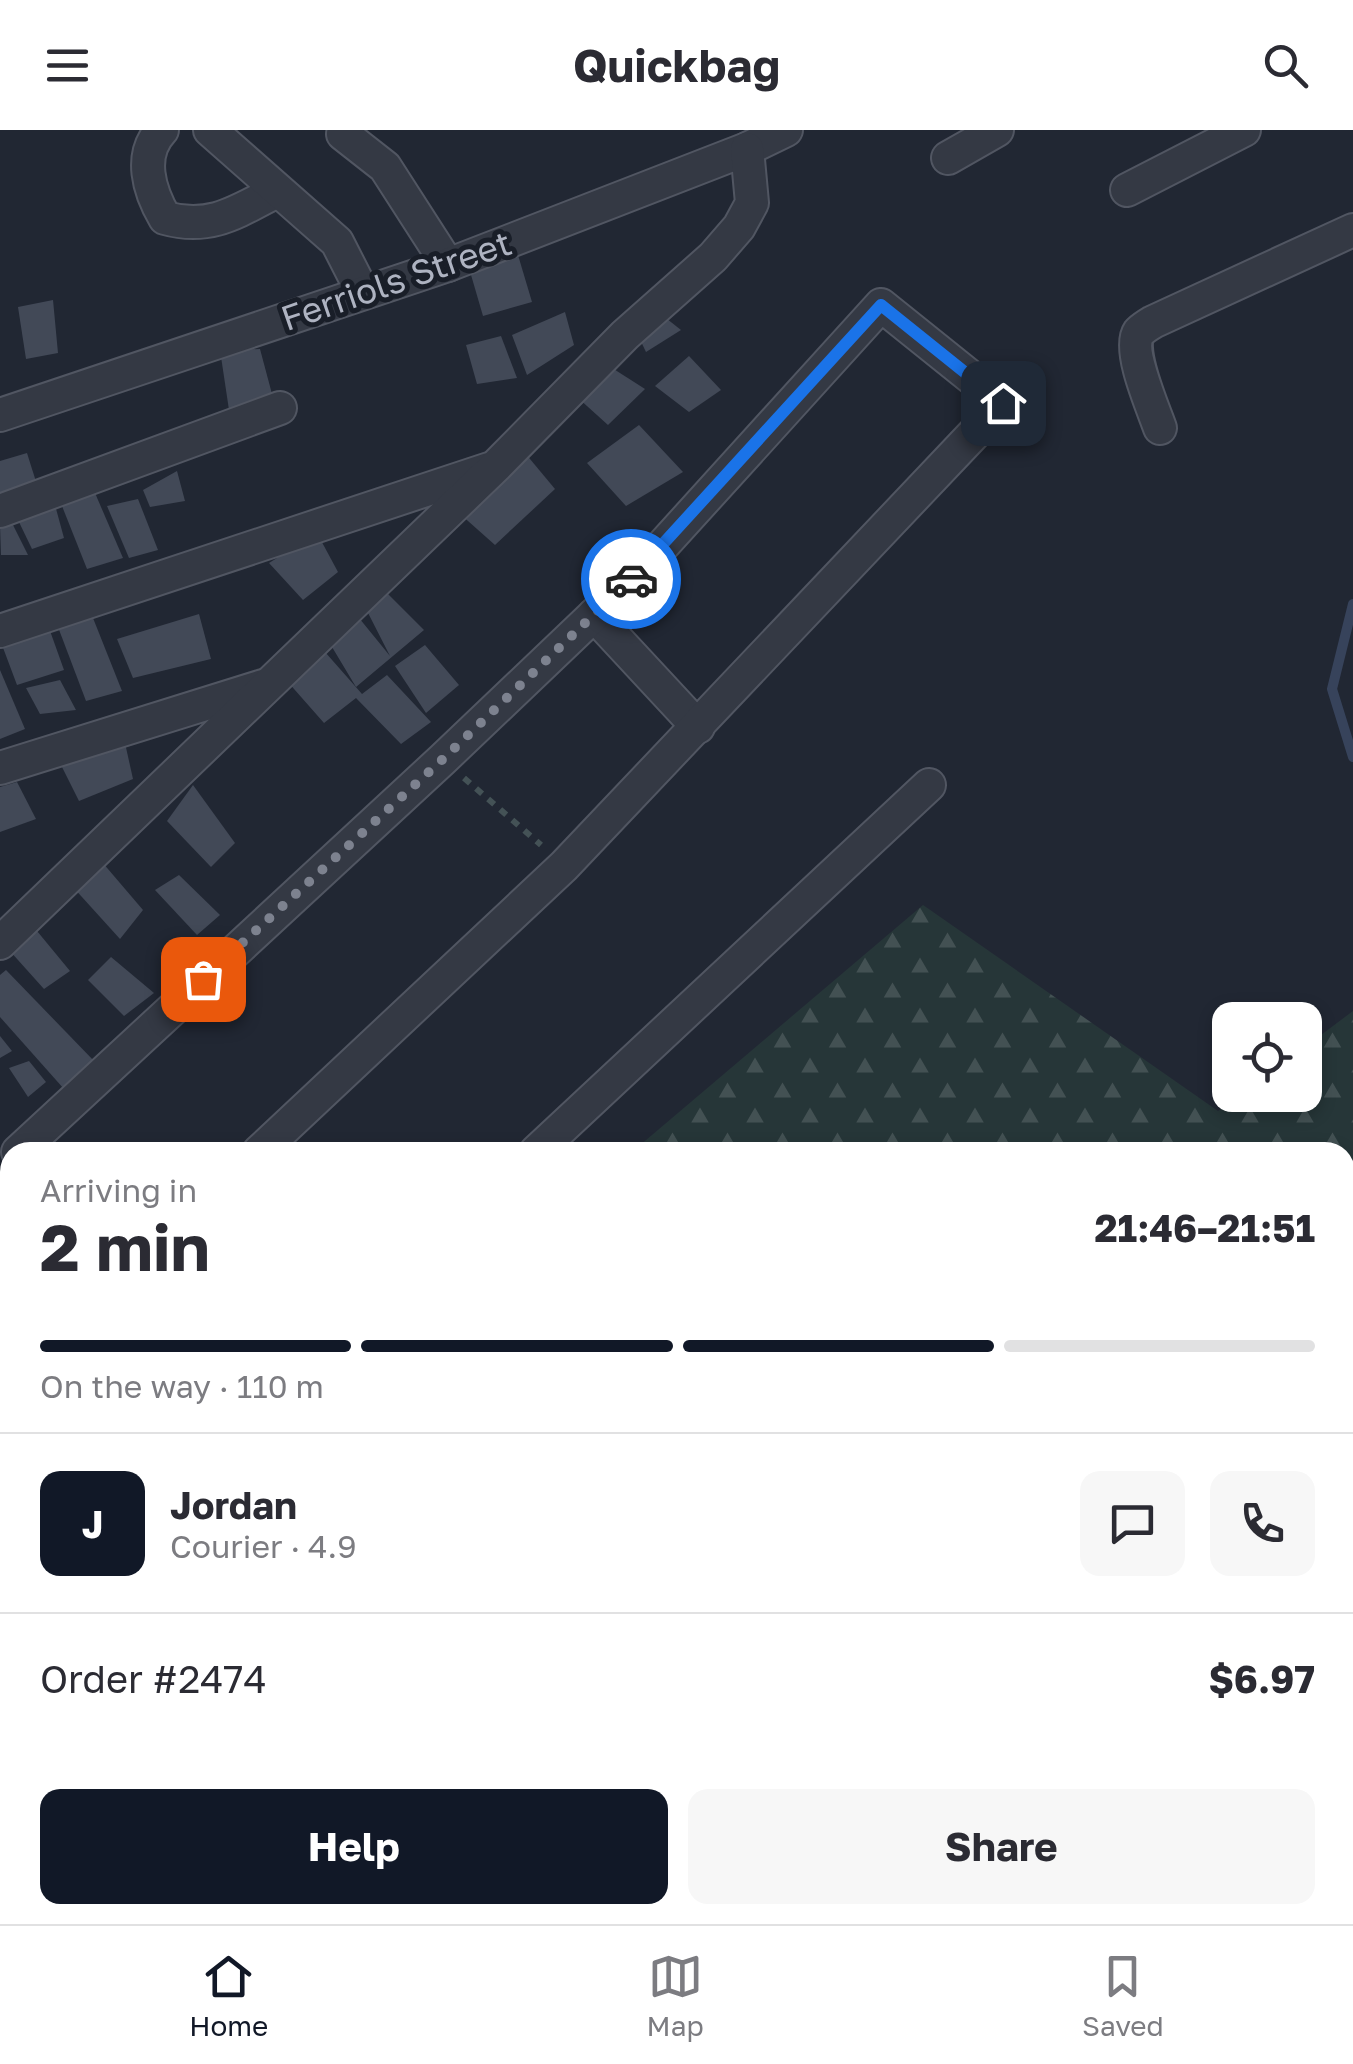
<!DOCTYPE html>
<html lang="en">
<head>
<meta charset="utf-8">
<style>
  body { margin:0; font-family:"Golos Text",sans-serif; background:#f7f7f7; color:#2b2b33; height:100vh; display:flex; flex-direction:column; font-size:38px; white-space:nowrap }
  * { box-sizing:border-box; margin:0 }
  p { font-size:32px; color:#7c7c81 }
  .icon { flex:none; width:55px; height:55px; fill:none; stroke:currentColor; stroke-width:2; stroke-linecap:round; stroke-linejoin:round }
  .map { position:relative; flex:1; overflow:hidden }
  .side { position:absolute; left:0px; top:1012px; width:1355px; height:782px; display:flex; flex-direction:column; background:#fff; border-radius:30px 30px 0 0; box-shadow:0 5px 15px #0003 }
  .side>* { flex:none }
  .controls { position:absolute; left:1212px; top:872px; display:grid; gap:20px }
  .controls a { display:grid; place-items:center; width:110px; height:110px; border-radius:20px; background:#fff; box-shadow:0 5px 15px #0003; font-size:50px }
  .pin { position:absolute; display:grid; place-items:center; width:85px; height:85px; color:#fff; margin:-42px; border-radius:20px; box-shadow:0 5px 15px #0006 }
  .courier { position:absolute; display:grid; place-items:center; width:100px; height:100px; margin:-50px; border:8px solid #1a73e8; border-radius:50%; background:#fff; color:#222; box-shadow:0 2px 12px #0007 }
  .head em { font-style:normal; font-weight:700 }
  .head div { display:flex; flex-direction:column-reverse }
  .head { display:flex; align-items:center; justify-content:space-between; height:170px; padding:0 40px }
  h1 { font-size:65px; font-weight:700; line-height:75px }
  .bar { display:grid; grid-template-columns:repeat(4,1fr); gap:15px 10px; align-content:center; height:120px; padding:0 40px }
  .bar i { height:12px; border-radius:8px; background:#e1e1e2 }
  .bar .current { background:#111827 }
  .bar p { grid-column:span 4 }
  .line { display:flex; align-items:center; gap:25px; padding:0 40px; border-top:2px solid #e1e1e2 }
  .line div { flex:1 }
  .round { display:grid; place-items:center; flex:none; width:105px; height:105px; border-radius:20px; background:#f7f7f7 }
  .cta { display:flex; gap:20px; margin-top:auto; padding:20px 40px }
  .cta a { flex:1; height:115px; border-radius:20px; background:#111827; color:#fff; font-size:40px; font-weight:700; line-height:115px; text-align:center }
  .cta a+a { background:#f7f7f7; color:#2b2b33 }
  header { display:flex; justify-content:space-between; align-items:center; height:130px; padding:0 40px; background:#fff; font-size:45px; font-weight:700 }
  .dock { display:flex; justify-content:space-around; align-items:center; height:140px; border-top:2px solid #e1e1e2; background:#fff; font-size:28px; color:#7c7c81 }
  .dock a { display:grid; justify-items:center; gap:5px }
  .dock .current { color:#111827 }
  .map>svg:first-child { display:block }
  .forest { fill:url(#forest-firs) }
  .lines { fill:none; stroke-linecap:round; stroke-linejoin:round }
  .stream { stroke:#37435b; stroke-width:10 }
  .building { fill:#424957 }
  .minor-casing { stroke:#515662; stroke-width:36 }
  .path { stroke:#445256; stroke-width:6; stroke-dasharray:8 8; stroke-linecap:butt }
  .minor { stroke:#343944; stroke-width:32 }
  .done { stroke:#7d828f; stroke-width:10; stroke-dasharray:0 18 }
  .route { stroke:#1a73e8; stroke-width:12 }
  .labels { text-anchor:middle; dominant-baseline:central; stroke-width:10; stroke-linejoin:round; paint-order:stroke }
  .street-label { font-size:35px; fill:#aeb3c1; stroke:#191e28 }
</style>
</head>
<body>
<header><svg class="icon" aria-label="menu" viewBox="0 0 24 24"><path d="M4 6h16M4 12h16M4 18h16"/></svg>Quickbag<svg class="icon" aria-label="search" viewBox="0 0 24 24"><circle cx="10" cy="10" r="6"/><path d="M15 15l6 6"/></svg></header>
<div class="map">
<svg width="1353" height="1794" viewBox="0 0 1353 1794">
  <defs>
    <pattern id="forest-firs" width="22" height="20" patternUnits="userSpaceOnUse" patternTransform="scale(2.5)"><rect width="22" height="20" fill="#263638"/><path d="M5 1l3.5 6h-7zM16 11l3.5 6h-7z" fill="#435153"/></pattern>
  </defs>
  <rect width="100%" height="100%" fill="#212733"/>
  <polygon class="forest" points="923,775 1218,981 1241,965 1305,965 1305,917 1353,881 1353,1609 1345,1608 1345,1022 632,1022"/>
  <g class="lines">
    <polyline class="stream" points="1353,474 1332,559 1353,627"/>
  </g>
  <g class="building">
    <polygon points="518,125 532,172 483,186 469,138"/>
    <polygon points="53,170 58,223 26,229 18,177"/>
    <polygon points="657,181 681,200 646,222 635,199"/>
    <polygon points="565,182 574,215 527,245 512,205"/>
    <polygon points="501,206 517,248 477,254 466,215"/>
    <polygon points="260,219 272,264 229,280 220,220"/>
    <polygon points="689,226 721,260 689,282 655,256"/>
    <polygon points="609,236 645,259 608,295 577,267"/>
    <polygon points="639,295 683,342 626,376 587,333"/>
    <polygon points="520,317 555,359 495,415 459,383"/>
    <polygon points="27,323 38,358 0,366 0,331"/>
    <polygon points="177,341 185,371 150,377 143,360"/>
    <polygon points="95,363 123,428 87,439 62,376"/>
    <polygon points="138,369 158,420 129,428 107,376"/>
    <polygon points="55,375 64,408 32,419 18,390"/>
    <polygon points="12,393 28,425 1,425 0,395"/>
    <polygon points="317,403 338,442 303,470 269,433"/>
    <polygon points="381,457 424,500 356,557 329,512 355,483 390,526 366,479"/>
    <polygon points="199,484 211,529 133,548 117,509"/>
    <polygon points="93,488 122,561 86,571 58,497"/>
    <polygon points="49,498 64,540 17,555 2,515"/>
    <polygon points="318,514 362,564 387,545 431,592 401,614 356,568 324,593 287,551"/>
    <polygon points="425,515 459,555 426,583 395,536"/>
    <polygon points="0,540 25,599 0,609"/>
    <polygon points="60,550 76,580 40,584 26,558"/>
    <polygon points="125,613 133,649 79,671 61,635"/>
    <polygon points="17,652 36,689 0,702 0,657"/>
    <polygon points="193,655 235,713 211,737 167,691"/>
    <polygon points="102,732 143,780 120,809 72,756"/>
    <polygon points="179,745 220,785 197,805 155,760"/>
    <polygon points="37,801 70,841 44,859 9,820"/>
    <polygon points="111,827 154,863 124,886 88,850"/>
    <polygon points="6,840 95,932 64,959 0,887 0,845"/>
    <polygon points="0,906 12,921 0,928"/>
    <polygon points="29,931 46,952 28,967 9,938"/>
    <polygon points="0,1064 10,1073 10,1110 0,1115"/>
    <polygon points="10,1290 10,1317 0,1296"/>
    <polygon points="740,1785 769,1788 769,1794 738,1794"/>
    <polygon points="786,1785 824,1785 834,1787 835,1794 787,1794"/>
  </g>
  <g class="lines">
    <g class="minor-casing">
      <g id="minor">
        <path d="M162,0C138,25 149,61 165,88C211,101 238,81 277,61"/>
        <polyline points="210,0 337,112 363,163"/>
        <polyline points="343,4 385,37 448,135"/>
        <polyline points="948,28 997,0"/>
        <polyline points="1127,60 1244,0"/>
        <polyline points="0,285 448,135 747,19 786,0"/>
        <path d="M1160,298C1153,278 1127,219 1139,202C1143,198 1148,195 1153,192L1353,100"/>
        <polyline points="0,381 280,278"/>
        <polyline points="594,485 698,597"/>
        <polyline points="0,501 489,339"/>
        <polyline points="0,638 263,556"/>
        <polyline points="0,813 496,336 625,205 713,127 739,97 752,73 747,19"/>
        <polyline points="18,1022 443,629 635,446 881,175 1003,273 564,736 259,1022"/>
        <polyline points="536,1022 929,655"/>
        <polyline points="0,1258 10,1253"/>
        <polyline points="0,1349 10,1382"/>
        <polyline points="0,1599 10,1599"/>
        <polyline points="1345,1612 1353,1612"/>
        <polyline points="90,1785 90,1794"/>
        <polyline points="1248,1785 1248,1794"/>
        <polyline points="337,1794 338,1785"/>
        <polyline points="720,1794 721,1785"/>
        <polyline points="880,1794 880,1785"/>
      </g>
    </g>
    <polyline class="path" points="464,648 541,715"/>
    <use href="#minor" class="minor"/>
  </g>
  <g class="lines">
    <polyline class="done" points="203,849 443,629 631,449"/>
    <polyline class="route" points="631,449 881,175 1003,273"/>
  </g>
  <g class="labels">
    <g class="street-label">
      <text transform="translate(396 150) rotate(-19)">Ferriols Street</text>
    </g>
  </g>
</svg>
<div class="controls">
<a><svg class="icon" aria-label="locate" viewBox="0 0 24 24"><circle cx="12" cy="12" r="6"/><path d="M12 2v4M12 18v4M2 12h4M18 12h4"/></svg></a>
</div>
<div class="pin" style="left:203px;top:849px;background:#ea580c"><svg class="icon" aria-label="bag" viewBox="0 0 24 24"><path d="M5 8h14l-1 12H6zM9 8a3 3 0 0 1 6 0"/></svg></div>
<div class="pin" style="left:1003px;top:273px;background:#1f2937"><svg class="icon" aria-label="home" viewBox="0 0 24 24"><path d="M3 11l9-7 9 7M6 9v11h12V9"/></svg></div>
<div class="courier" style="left:631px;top:449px"><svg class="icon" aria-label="car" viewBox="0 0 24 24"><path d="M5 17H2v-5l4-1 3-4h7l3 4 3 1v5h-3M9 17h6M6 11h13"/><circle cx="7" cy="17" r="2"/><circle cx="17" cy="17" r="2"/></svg></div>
<section class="side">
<div class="head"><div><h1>2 min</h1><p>Arriving in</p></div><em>21:46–21:51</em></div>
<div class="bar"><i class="current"></i><i class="current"></i><i class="current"></i><i></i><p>On the way · 110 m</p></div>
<div class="line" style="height:180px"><b class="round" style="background:#111827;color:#fff">J</b><div><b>Jordan</b><p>Courier · 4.9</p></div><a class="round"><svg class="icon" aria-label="chat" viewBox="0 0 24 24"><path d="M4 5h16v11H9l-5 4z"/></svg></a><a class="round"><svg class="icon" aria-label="phone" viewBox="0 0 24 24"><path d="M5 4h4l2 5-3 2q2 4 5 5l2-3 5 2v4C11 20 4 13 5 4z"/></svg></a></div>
<div class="line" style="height:130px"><div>Order #2474</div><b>$6.97</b></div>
<div class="cta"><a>Help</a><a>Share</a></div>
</section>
</div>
<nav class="dock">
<a class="current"><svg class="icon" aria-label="home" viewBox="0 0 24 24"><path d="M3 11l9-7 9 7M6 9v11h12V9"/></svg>Home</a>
<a><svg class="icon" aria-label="map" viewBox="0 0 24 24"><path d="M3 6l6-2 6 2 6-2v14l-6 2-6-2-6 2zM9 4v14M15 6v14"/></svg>Map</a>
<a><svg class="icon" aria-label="saved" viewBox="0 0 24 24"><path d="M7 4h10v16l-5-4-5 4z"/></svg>Saved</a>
</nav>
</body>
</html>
